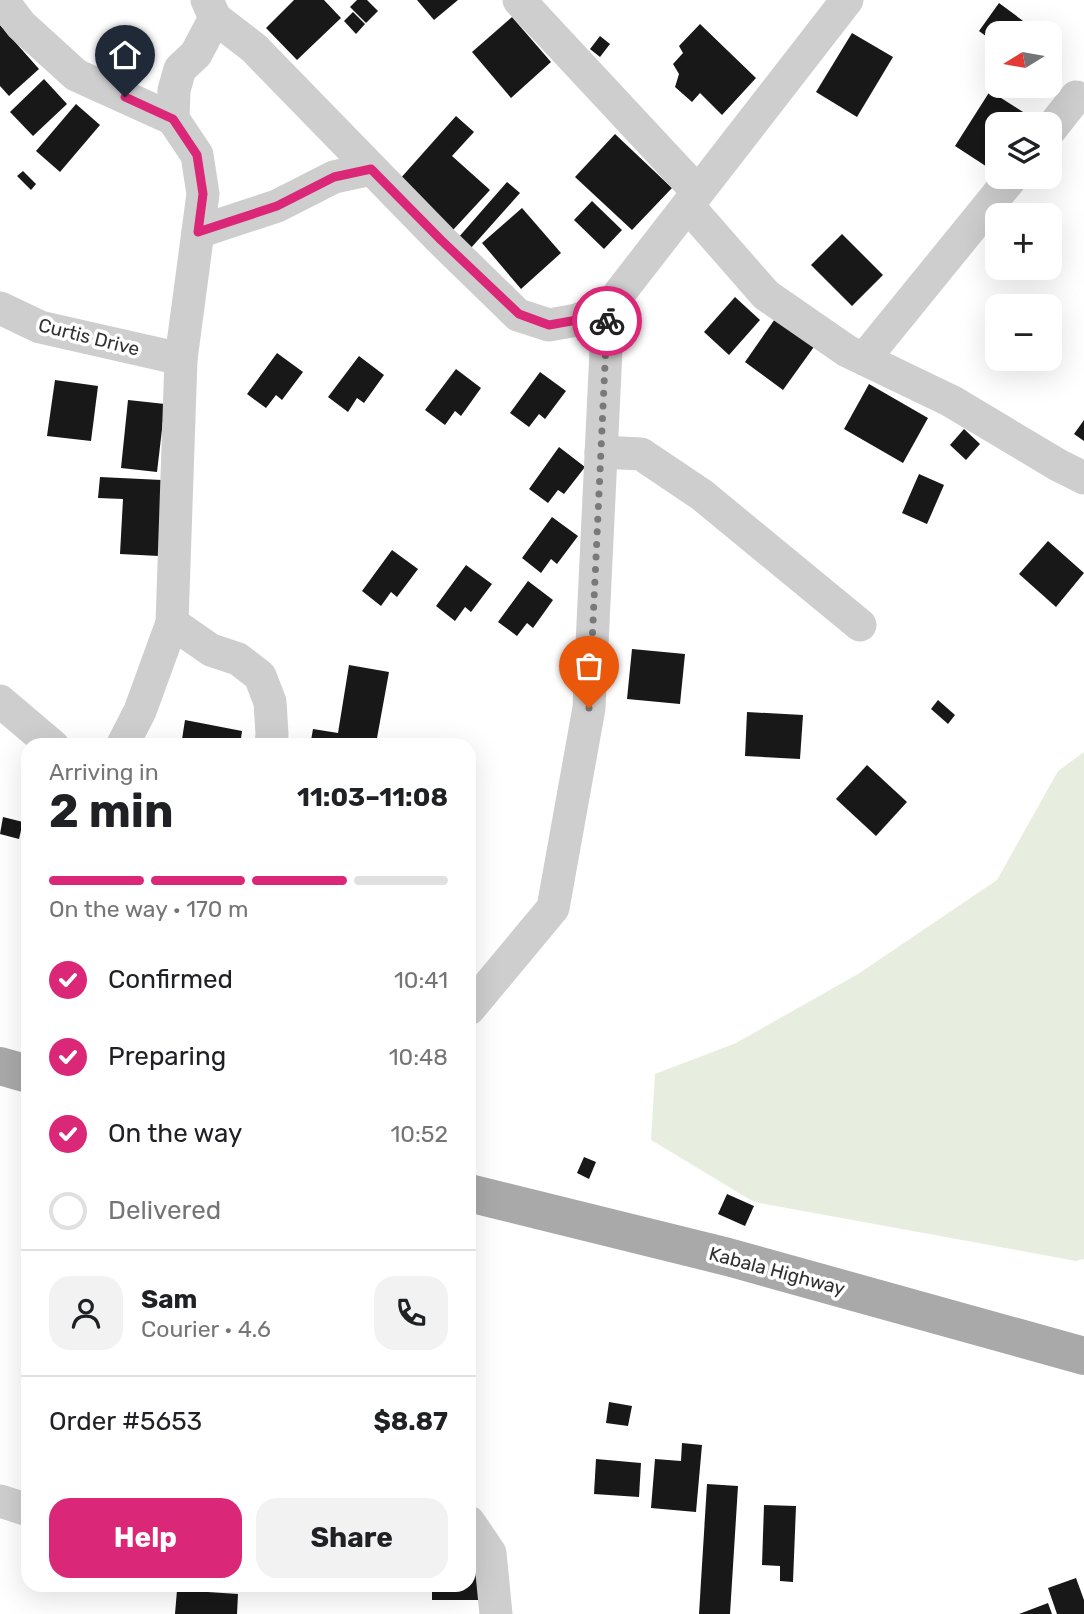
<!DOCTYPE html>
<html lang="en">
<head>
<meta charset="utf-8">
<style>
  body { margin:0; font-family:Rubik,sans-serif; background:#f2f2f2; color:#202124; height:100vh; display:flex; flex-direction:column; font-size:26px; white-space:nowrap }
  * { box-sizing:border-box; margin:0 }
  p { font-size:23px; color:#757577 }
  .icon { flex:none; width:38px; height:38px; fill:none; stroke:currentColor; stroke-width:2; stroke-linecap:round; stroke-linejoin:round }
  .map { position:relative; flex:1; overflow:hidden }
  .sheet { position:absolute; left:21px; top:738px; width:455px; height:854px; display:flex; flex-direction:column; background:#fff; border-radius:21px; box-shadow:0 7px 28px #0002 }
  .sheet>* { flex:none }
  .needle { width:46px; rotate:259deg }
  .fabs { position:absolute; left:985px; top:21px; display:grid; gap:14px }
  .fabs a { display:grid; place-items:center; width:77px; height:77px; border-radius:14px; background:#fff; box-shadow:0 7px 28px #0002; font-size:35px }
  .pin { position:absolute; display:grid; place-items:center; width:60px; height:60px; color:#fff; margin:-72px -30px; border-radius:50% 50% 50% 0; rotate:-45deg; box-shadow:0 0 7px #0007 }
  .pin .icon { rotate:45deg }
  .courier { position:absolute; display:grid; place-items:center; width:70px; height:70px; margin:-35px; border:5px solid #db2777; border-radius:50%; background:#fff; color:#222; box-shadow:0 2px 9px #0007 }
  .summary em { font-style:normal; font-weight:700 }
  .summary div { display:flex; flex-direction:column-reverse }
  .summary { display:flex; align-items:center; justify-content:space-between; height:119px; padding:0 28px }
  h1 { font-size:46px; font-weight:700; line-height:52px }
  .bar { display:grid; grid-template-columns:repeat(4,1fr); gap:10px 7px; align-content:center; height:84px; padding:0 28px }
  .bar i { height:9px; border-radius:5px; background:#e0e0e0 }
  .bar .current { background:#db2777 }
  .bar p { grid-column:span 4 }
  .line { display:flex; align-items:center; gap:18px; padding:0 28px; border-top:2px solid #e0e0e0 }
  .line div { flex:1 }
  .round { display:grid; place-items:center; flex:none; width:74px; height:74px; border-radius:21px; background:#f2f2f2 }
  ol { padding:0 28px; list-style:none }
  li { display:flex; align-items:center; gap:21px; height:77px }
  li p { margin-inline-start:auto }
  li .icon { padding:7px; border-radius:50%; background:#db2777; color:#fff; stroke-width:4 }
  li:last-child { color:#757577 }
  li i { width:38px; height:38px; border:4px solid #e0e0e0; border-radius:50% }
  .button { display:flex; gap:14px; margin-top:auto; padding:14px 28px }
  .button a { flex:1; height:80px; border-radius:21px; background:#db2777; color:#fff; font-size:28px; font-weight:700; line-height:80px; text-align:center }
  .button a+a { background:#f2f2f2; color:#202124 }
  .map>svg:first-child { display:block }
  .green { fill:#e7eee0 }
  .building { fill:#181818 }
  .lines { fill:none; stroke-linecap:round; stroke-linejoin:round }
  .minor { stroke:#cecece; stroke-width:33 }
  .primary { stroke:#a9a9a9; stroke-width:38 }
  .done { stroke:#797979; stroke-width:7; stroke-dasharray:0 12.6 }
  .route { stroke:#db2777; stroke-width:9 }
  .labels { text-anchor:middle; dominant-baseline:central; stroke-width:7; stroke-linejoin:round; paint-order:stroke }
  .street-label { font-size:19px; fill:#313131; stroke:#fff }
</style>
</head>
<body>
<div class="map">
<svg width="1084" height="1614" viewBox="0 0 1084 1614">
  <rect width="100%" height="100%" fill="#fff"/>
  <polygon class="green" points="1084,752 1084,1259 1076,1261 754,1202 651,1140 655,1074 736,1043 858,974 997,880 1058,771"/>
  <g class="building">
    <polygon points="294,0 324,0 341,18 297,60 266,28"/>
    <polygon points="357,0 367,0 378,11 366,23 350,7"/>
    <polygon points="417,0 458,0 434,20"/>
    <polygon points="999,3 1034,29 1031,33 998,33 998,45 979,31"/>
    <polygon points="353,12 365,24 356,34 344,21"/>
    <polygon points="512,17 551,62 511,98 472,52"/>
    <polygon points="700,24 756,78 722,115 700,93 692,102 675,87 679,74 673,64 683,53 679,46"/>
    <polygon points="0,25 39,69 9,96 0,86"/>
    <polygon points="852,33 893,57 857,117 816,92"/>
    <polygon points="600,36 610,44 600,57 590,49"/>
    <polygon points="44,79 67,104 33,136 10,112"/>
    <polygon points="990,91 1042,124 998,124 998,174 955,146"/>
    <polygon points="76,104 100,125 60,172 36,151"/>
    <polygon points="456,116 474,132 452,156 490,190 453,230 399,180"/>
    <polygon points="615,134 672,188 632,230 575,177"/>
    <polygon points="23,171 36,184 31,190 17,176"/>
    <polygon points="507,182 520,193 470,249 458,238"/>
    <polygon points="592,201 622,230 604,249 574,220"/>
    <polygon points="522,208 561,253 521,289 482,243"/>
    <polygon points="842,234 883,275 852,306 811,265"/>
    <polygon points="735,297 760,320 729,355 704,332"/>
    <polygon points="777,316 816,344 783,390 745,362"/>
    <polygon points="277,353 303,372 282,400 276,395 266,408 247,394"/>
    <polygon points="359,356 384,375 364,403 357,398 348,412 328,397"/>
    <polygon points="456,369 481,388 461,416 455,411 445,425 425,410"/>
    <polygon points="540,372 566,391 545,419 539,414 529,427 510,413"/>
    <polygon points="55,380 98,386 91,441 47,436"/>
    <polygon points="869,384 928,418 903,463 844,429"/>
    <polygon points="128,400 165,404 157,472 121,468"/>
    <polygon points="1084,420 1084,441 1074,434"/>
    <polygon points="964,429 980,444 966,460 950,445"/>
    <polygon points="559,447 585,467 564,494 558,490 548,503 529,489"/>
    <polygon points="919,474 944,485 927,524 902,513"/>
    <polygon points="100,477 162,480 159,556 120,554 123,499 98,498"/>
    <polygon points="552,517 578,536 557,564 551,559 541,573 522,558"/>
    <polygon points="1048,541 1084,573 1056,607 1019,574"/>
    <polygon points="392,550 418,569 397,597 391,592 381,606 362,591"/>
    <polygon points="466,565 492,584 471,612 465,607 455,621 436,606"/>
    <polygon points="528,581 553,600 533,628 527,623 517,636 498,622"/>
    <polygon points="632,649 685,654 680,704 627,699"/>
    <polygon points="349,665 389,672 377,738 401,741 400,746 310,746 313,729 338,733"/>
    <polygon points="938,700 955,715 948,724 931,709"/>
    <polygon points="747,712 803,715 800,759 745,756"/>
    <polygon points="185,720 242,731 240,746 181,746"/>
    <polygon points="867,765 907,802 876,836 836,799"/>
    <polygon points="3,817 23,822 19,839 0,834"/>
    <polygon points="584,1157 596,1162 589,1179 577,1173"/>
    <polygon points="727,1194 754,1206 745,1226 718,1214"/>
    <polygon points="609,1402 632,1406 628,1426 606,1423"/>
    <polygon points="682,1443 702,1445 696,1512 651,1508 655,1459 681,1461"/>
    <polygon points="596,1459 641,1463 639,1497 594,1494"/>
    <polygon points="707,1484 738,1486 730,1614 699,1614"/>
    <polygon points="764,1505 796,1506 793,1582 780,1581 780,1566 762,1565"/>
    <polygon points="469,1556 489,1556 490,1600 432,1600 432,1586 469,1586"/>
    <polygon points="1076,1578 1084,1600 1084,1614 1057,1614 1048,1588"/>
    <polygon points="177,1590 238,1594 237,1614 175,1614"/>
    <polygon points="1048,1603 1052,1614 1019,1614"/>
  </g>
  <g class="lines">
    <g class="minor">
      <polyline points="2,0 21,25 76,75 173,119"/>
      <polyline points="519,0 697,191"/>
      <polyline points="215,18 254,48 441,240 518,315 549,325 577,320 608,308 847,0"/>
      <polyline points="1050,130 1076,97"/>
      <polyline points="688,206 766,295 847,351 951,401 1058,465 1084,478"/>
      <polyline points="198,232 277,206 334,177 371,169"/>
      <polyline points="0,308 40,327 181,359"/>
      <polyline points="864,359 1012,177"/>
      <polyline points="601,452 641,454 702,495 860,625"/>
      <polyline points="172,623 211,650 238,659 260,676 270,702 272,734 271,746"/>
      <polyline points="0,701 53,746"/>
      <polyline points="122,746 140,711 172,623 181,359 203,194 197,155 173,119 174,90 180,69 196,54 215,18 207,0"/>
      <polyline points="469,1009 553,908 589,708 608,308"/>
      <polyline points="0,1501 28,1510"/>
      <polyline points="469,1522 490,1553 496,1614"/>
    </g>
    <g class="primary">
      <polyline points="0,1066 28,1074"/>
      <polyline points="469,1193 728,1257 1084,1356"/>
    </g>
  </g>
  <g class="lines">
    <polyline class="done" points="589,708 607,321"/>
    <polyline class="route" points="125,97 173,119 197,155 203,194 198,232 277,206 334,177 371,169 441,240 519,314 549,325 577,320 608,308 607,321"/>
  </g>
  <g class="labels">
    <g class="street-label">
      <text transform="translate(89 337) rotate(14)">Curtis Drive</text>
      <text transform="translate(777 1271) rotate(15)">Kabala Highway</text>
    </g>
  </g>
</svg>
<div class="fabs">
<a><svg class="needle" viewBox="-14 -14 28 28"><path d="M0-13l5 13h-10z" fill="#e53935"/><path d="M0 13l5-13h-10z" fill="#757577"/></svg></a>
<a><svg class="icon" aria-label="layers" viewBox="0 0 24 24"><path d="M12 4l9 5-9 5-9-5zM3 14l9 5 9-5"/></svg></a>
<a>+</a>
<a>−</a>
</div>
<div class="pin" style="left:589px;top:708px;background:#ea580c"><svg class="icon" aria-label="bag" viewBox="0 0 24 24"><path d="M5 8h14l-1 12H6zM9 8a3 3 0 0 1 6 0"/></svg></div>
<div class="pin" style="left:125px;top:97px;background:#1f2937"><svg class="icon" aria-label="home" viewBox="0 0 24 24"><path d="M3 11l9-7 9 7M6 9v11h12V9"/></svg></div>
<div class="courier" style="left:607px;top:321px"><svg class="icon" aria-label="bike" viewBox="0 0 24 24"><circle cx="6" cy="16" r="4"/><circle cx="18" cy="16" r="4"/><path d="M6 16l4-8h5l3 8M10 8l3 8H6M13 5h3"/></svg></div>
<section class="sheet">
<div class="summary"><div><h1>2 min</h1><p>Arriving in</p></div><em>11:03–11:08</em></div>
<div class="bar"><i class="current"></i><i class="current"></i><i class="current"></i><i></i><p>On the way · 170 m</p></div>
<ol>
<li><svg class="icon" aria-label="check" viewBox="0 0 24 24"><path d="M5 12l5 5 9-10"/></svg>Confirmed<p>10:41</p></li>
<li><svg class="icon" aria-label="check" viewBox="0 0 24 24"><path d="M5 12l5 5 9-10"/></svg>Preparing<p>10:48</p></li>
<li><svg class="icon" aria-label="check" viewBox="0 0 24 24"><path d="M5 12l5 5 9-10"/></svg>On the way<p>10:52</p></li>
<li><i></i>Delivered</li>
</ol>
<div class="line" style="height:126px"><a class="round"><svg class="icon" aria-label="person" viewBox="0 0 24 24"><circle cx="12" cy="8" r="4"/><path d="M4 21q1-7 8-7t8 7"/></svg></a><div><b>Sam</b><p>Courier · 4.6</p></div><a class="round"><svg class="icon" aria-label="phone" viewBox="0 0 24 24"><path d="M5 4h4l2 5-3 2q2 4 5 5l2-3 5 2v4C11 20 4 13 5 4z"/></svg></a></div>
<div class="line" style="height:91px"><div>Order #5653</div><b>$8.87</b></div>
<div class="button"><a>Help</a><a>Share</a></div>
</section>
</div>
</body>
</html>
